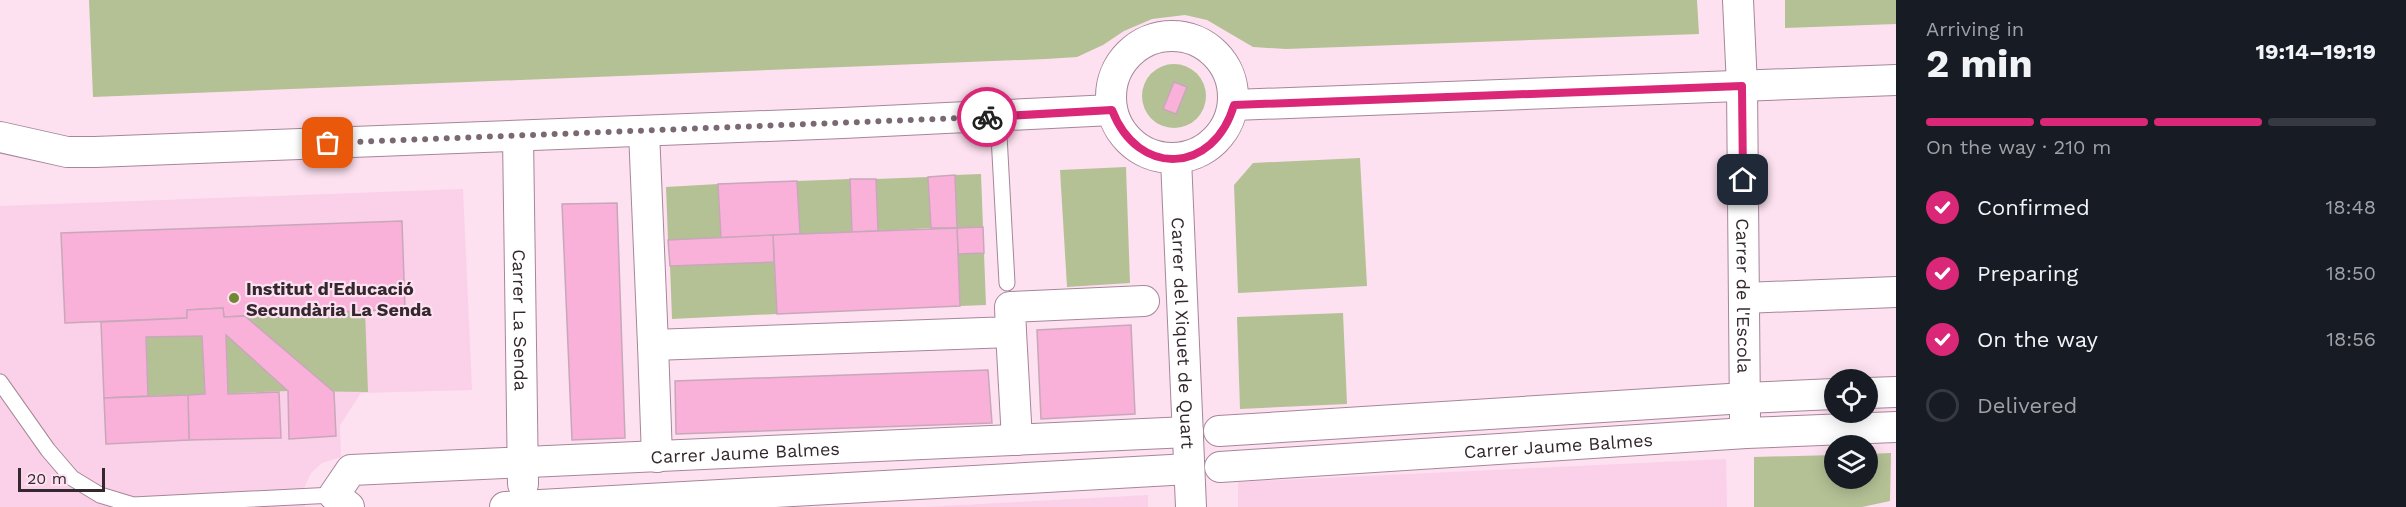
<!DOCTYPE html>
<html lang="en">
<head>
<meta charset="utf-8">
<style>
  body { margin:0; font-family:"Work Sans",sans-serif; background:#20242c; color:#f1f3f6; height:100vh; display:flex; flex-direction:column; font-size:22px; white-space:nowrap }
  * { box-sizing:border-box; margin:0 }
  p { font-size:20px; color:#9ea1a6 }
  .icon { flex:none; width:33px; height:33px; fill:none; stroke:currentColor; stroke-width:2; stroke-linecap:round; stroke-linejoin:round }
  .map { position:relative; flex:1; overflow:hidden }
  .panel { display:flex; flex-direction:column; background:#171b24; width:510px }
  .panel>* { flex:none }
  .buttons { position:absolute; left:1824px; top:369px; display:grid; gap:12px }
  .buttons a { display:grid; place-items:center; width:54px; height:54px; border-radius:50%; background:#171b24; box-shadow:0 3px 15px #0003; font-size:30px }
  .scale { position:absolute; left:18px; bottom:15px; width:87px; box-sizing:border-box; padding-left:6px; border:3px solid #34282f; border-top:0; font-size:16px; line-height:21px; white-space:nowrap; color:#34282f; -webkit-text-stroke:4px #fde1f0; paint-order:stroke }
  .pin { position:absolute; display:grid; place-items:center; width:51px; height:51px; color:#fff; margin:-26px; border-radius:12px; box-shadow:0 3px 9px #0006 }
  .courier { position:absolute; display:grid; place-items:center; width:60px; height:60px; margin:-30px; border:4px solid #db2777; border-radius:50%; background:#fff; color:#222; box-shadow:0 2px 8px #0007 }
  .summary em { font-style:normal; font-weight:700 }
  .summary div { display:flex; flex-direction:column-reverse }
  .summary { display:flex; align-items:center; justify-content:space-between; height:102px; padding:0 30px }
  h1 { font-size:39px; font-weight:700; line-height:45px }
  .bar { display:grid; grid-template-columns:repeat(4,1fr); gap:9px 6px; align-content:center; height:72px; padding:0 30px }
  .bar i { height:8px; border-radius:4px; background:#363941 }
  .bar .current { background:#db2777 }
  .bar p { grid-column:span 4 }
  ol { padding:0 30px; list-style:none }
  li { display:flex; align-items:center; gap:18px; height:66px }
  li p { margin-inline-start:auto }
  li .icon { padding:6px; border-radius:50%; background:#db2777; color:#fff; stroke-width:4 }
  li:last-child { color:#9ea1a6 }
  li i { width:33px; height:33px; border:3px solid #363941; border-radius:50% }
  main { display:flex; flex:1; min-height:0 }
  .map>svg:first-child { display:block }
  .built { fill:#fad1e8 }
  .green { fill:#b4c195 }
  .building { fill:#f9b1da; stroke:#c8a7b9; stroke-width:1.5 }
  .lines { fill:none; stroke-linecap:round; stroke-linejoin:round }
  .lane-casing { stroke:#a68698; stroke-width:17 }
  .street-casing { stroke:#a68698; stroke-width:32 }
  .lane { stroke:#fff; stroke-width:15 }
  .street { stroke:#fff; stroke-width:30 }
  .done { stroke:#7a6973; stroke-width:6; stroke-dasharray:0 10.8 }
  .route { stroke:#db2777; stroke-width:8 }
  .poi-dot { fill:#738636; stroke:#fde1f0; stroke-width:2 }
  .labels { text-anchor:middle; dominant-baseline:central; stroke-width:4.5; stroke-linejoin:round; paint-order:stroke }
  .poi-label { font-size:18px; font-weight:bold; fill:#34282f; stroke:#fde1f0; text-anchor:start }
  .street-label { font-size:18px; fill:#34282f; stroke:#fde1f0 }
</style>
</head>
<body>
<main>
<div class="map">
<svg width="1896" height="507" viewBox="0 0 1896 507">
  <rect width="100%" height="100%" fill="#fde1f0"/>
  <g class="built">
    <polygon points="463,189 472,390 361,393 340,425 341,457 322,463 311,473 304,488 305,507 0,507 0,206"/>
    <polygon points="1726,459 1727,507 1238,507 1238,482"/>
    <polygon points="1148,495 1148,507 925,507"/>
  </g>
  <g class="green">
    <polygon points="89,0 1697,0 1699,34 1286,49 1253,47 1207,20 1185,15 1152,19 1124,31 1103,45 1077,57 1046,59 93,97"/>
    <polygon points="1785,0 1896,0 1896,24 1785,28"/>
    <circle cx="1174" cy="96" r="32"/>
    <polygon points="1360,158 1367,286 1238,293 1234,185 1253,163"/>
    <polygon points="1126,167 1130,283 1067,287 1060,170"/>
    <polygon points="981,174 983,227 957,228 955,175"/>
    <polygon points="928,177 931,228 878,231 876,179"/>
    <polygon points="850,179 852,232 800,234 797,181"/>
    <polygon points="718,184 721,238 668,240 666,187"/>
    <polygon points="984,253 986,305 960,306 958,254"/>
    <polygon points="774,262 777,314 672,319 670,266"/>
    <polygon points="365,310 368,392 288,391 148,396 146,320"/>
    <polygon points="1343,313 1347,404 1240,409 1237,317"/>
    <polygon points="1891,453 1890,501 1862,507 1754,507 1754,457 1834,455 1834,478 1868,478 1868,454"/>
  </g>
  <g class="building">
    <polygon points="1174,82 1187,87 1176,114 1163,109"/>
    <polygon points="955,175 957,228 931,228 928,177"/>
    <polygon points="850,179 876,179 878,231 852,232"/>
    <polygon points="797,181 800,234 721,238 718,184"/>
    <polygon points="617,203 625,438 572,440 562,204"/>
    <polygon points="402,221 405,309 224,317 223,308 187,310 187,318 65,323 61,233"/>
    <polygon points="983,227 984,253 958,254 957,228"/>
    <polygon points="957,228 960,306 777,314 773,235"/>
    <polygon points="773,235 774,262 670,266 668,240"/>
    <polygon points="223,308 224,317 245,316 334,392 336,436 289,439 288,391 226,335 228,394 279,392 281,438 189,440 188,395 205,394 202,336 146,337 148,396 104,398 101,322 187,318 187,310"/>
    <polygon points="1131,325 1135,414 1041,419 1037,330"/>
    <polygon points="988,370 992,423 676,434 675,381"/>
    <polygon points="188,395 189,440 106,444 104,398"/>
  </g>
  <g class="lines">
    <g class="lane-casing">
      <g id="lane">
        <polyline points="998,117 1007,283"/>
        <polyline points="0,382 48,450 72,478 100,495 133,505 334,495"/>
      </g>
    </g>
    <g class="street-casing">
      <g id="street">
        <path id="s1" d="M1738,0L1742,86L1745,418"/>
        <circle cx="1172" cy="97" r="61"/>
        <polyline points="1234,105 1896,80"/>
        <polyline points="644,131 653,345 1011,332 1010,307 1144,301"/>
        <path id="s2" d="M518,136L523,484"/>
        <polyline points="0,137 67,152 95,152 843,123 1112,110"/>
        <path id="s3" d="M1176,159L1191,507"/>
        <polyline points="1744,298 1896,292"/>
        <polyline points="1011,332 1017,440"/>
        <polyline points="653,345 657,457"/>
        <polyline points="1868,393 1896,392"/>
        <polyline points="1219,431 1745,398 1834,394"/>
        <path id="s4" d="M1220,467L1746,433L1896,427"/>
        <path id="s5" d="M349,507L334,495L351,470L1188,432"/>
        <polyline points="505,507 1189,469"/>
      </g>
    </g>
    <use href="#lane" class="lane"/>
    <use href="#street" class="street"/>
  </g>
  <g class="lines">
    <polyline class="done" points="328,143 987,117"/>
    <path class="route" d="M987,117L1112,110C1138,178 1214,174 1234,105L1742,86L1743,180"/>
  </g>
  <circle class="poi-dot" cx="234" cy="298" r="6"/>
  <g class="labels">
    <g class="poi-label">
      <text x="246" y="288">Institut d'Educació<tspan x="246" dy="21">Secundària La Senda</tspan></text>
    </g>
    <g class="street-label">
      <text stroke="none"><textPath href="#s1" startOffset="296">Carrer de l'Escola</textPath></text>
      <text stroke="none"><textPath href="#s2" startOffset="184">Carrer La Senda</textPath></text>
      <text stroke="none"><textPath href="#s3" startOffset="174">Carrer del Xiquet de Quart</textPath></text>
      <text stroke="none"><textPath href="#s4" startOffset="339">Carrer Jaume Balmes</textPath></text>
      <text stroke="none"><textPath href="#s5" startOffset="444">Carrer Jaume Balmes</textPath></text>
    </g>
  </g>
</svg>
<div class="buttons">
<a><svg class="icon" aria-label="locate" viewBox="0 0 24 24"><circle cx="12" cy="12" r="6"/><path d="M12 2v4M12 18v4M2 12h4M18 12h4"/></svg></a>
<a><svg class="icon" aria-label="layers" viewBox="0 0 24 24"><path d="M12 4l9 5-9 5-9-5zM3 14l9 5 9-5"/></svg></a>
</div>
<div class="scale">20 m</div>
<div class="pin" style="left:328px;top:143px;background:#ea580c"><svg class="icon" aria-label="bag" viewBox="0 0 24 24"><path d="M5 8h14l-1 12H6zM9 8a3 3 0 0 1 6 0"/></svg></div>
<div class="pin" style="left:1743px;top:180px;background:#1f2937"><svg class="icon" aria-label="home" viewBox="0 0 24 24"><path d="M3 11l9-7 9 7M6 9v11h12V9"/></svg></div>
<div class="courier" style="left:987px;top:117px"><svg class="icon" aria-label="bike" viewBox="0 0 24 24"><circle cx="6" cy="16" r="4"/><circle cx="18" cy="16" r="4"/><path d="M6 16l4-8h5l3 8M10 8l3 8H6M13 5h3"/></svg></div>
</div>
<section class="panel">
<div class="summary"><div><h1>2 min</h1><p>Arriving in</p></div><em>19:14–19:19</em></div>
<div class="bar"><i class="current"></i><i class="current"></i><i class="current"></i><i></i><p>On the way · 210 m</p></div>
<ol>
<li><svg class="icon" aria-label="check" viewBox="0 0 24 24"><path d="M5 12l5 5 9-10"/></svg>Confirmed<p>18:48</p></li>
<li><svg class="icon" aria-label="check" viewBox="0 0 24 24"><path d="M5 12l5 5 9-10"/></svg>Preparing<p>18:50</p></li>
<li><svg class="icon" aria-label="check" viewBox="0 0 24 24"><path d="M5 12l5 5 9-10"/></svg>On the way<p>18:56</p></li>
<li><i></i>Delivered</li>
</ol>
</section>
</main>
</body>
</html>
